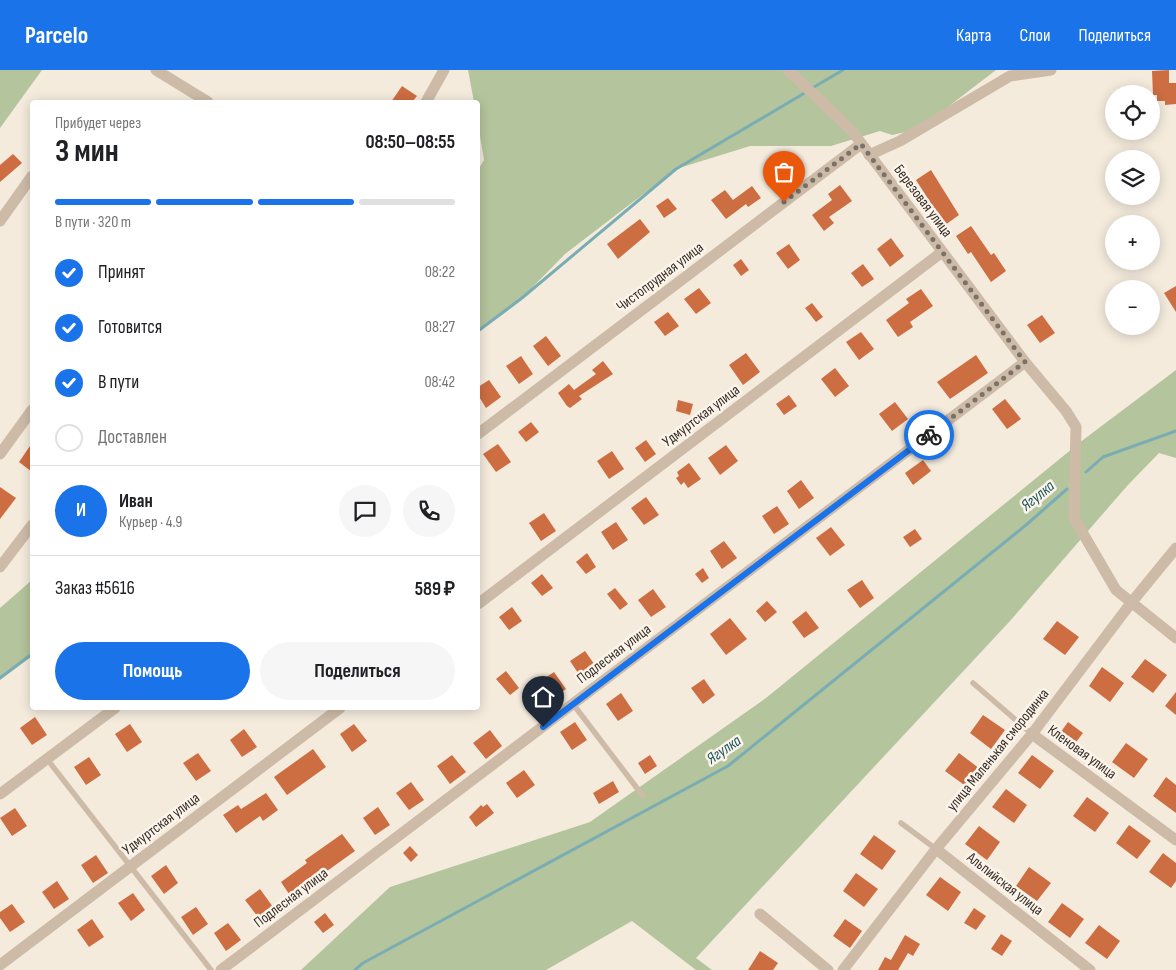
<!DOCTYPE html>
<html lang="ru">
<head>
<meta charset="utf-8">
<style>
  body { margin:0; font-family:"Sofia Sans Condensed",sans-serif; background:#f6f6f6; color:#202124; height:100vh; display:flex; flex-direction:column; font-size:19px; white-space:nowrap }
  * { box-sizing:border-box; margin:0 }
  p { font-size:16px; color:#757577 }
  .icon { flex:none; width:28px; height:28px; fill:none; stroke:currentColor; stroke-width:2; stroke-linecap:round; stroke-linejoin:round }
  .map { position:relative; flex:1; overflow:hidden }
  .sheet { position:absolute; left:30px; top:30px; width:450px; height:610px; display:flex; flex-direction:column; background:#fff; border-radius:5px; box-shadow:0 2px 12px #0003 }
  .sheet>* { flex:none }
  .controls { position:absolute; left:1105px; top:15px; display:grid; gap:10px }
  .controls a { display:grid; place-items:center; width:55px; height:55px; border-radius:50%; background:#fff; box-shadow:0 2px 12px #0003; font-size:25px }
  .pin { position:absolute; display:grid; place-items:center; width:42px; height:42px; color:#fff; margin:-51px -21px; border-radius:50% 50% 50% 0; rotate:-45deg; box-shadow:0 0 5px #0007 }
  .pin .icon { rotate:45deg }
  .courier { position:absolute; display:grid; place-items:center; width:50px; height:50px; margin:-25px; border:4px solid #1a73e8; border-radius:50%; background:#fff; color:#222; box-shadow:0 1px 6px #0007 }
  .summary em { font-style:normal; font-weight:700 }
  .summary div { display:flex; flex-direction:column-reverse }
  .summary { display:flex; align-items:center; justify-content:space-between; height:85px; padding:0 25px }
  h1 { font-size:32px; font-weight:700; line-height:38px }
  .bar { display:grid; grid-template-columns:repeat(4,1fr); gap:8px 5px; align-content:center; height:60px; padding:0 25px }
  .bar i { height:6px; border-radius:4px; background:#e0e0e0 }
  .bar .current { background:#1a73e8 }
  .bar p { grid-column:span 4 }
  .line { display:flex; align-items:center; gap:12px; padding:0 25px; border-top:1px solid #e0e0e0 }
  .line div { flex:1 }
  .round { display:grid; place-items:center; flex:none; width:52px; height:52px; border-radius:26px; background:#f6f6f6 }
  ol { padding:0 25px; list-style:none }
  li { display:flex; align-items:center; gap:15px; height:55px }
  li p { margin-inline-start:auto }
  li .icon { padding:5px; border-radius:50%; background:#1a73e8; color:#fff; stroke-width:4 }
  li:last-child { color:#757577 }
  li i { width:28px; height:28px; border:2px solid #e0e0e0; border-radius:50% }
  .button { display:flex; gap:10px; margin-top:auto; padding:10px 25px }
  .button a { flex:1; height:58px; border-radius:30px; background:#1a73e8; color:#fff; font-size:20px; font-weight:700; line-height:58px; text-align:center }
  .button a+a { background:#f6f6f6; color:#202124 }
  header { display:flex; align-items:center; gap:30px; box-sizing:border-box; height:70px; padding:0 25px; background:#1a73e8; color:#fff }
  header strong { font-size:24px }
  nav { display:flex; gap:28px; margin-inline-start:auto; font-size:18px }
  .map>svg:first-child { display:block }
  .green { fill:#b4c49c }
  .lines { fill:none; stroke-linecap:round; stroke-linejoin:round }
  .stream { stroke:#7aadb3; stroke-width:3 }
  .building { fill:#cd6d42 }
  .service { stroke:#cdbba8; stroke-width:5.5 }
  .minor { stroke:#cdbba8; stroke-width:11 }
  .done { stroke:#7a7168; stroke-width:5; stroke-dasharray:0 9 }
  .route { stroke:#1a73e8; stroke-width:6 }
  .labels { text-anchor:middle; dominant-baseline:central; stroke-width:5; stroke-linejoin:round; paint-order:stroke }
  .street-label { font-size:15px; fill:#392f29; stroke:#fbf4ea }
  .water-label { font-size:16px; font-style:italic; fill:#1b555e; stroke:#fbf4ea }
</style>
</head>
<body>
<header>
<strong>Parcelo</strong>
<nav><a>Карта</a><a>Слои</a><a>Поделиться</a></nav>
</header>
<div class="map">
<svg width="1176" height="900" viewBox="0 0 1176 900">
  <rect width="100%" height="100%" fill="#f4ebdd"/>
  <g class="green">
    <polygon points="0,0 42,0 0,58"/>
    <polygon points="468,0 996,0 919,59 892,65 880,61 831,76 750,76 676,99 565,184 522,228 478,261 478,100 484,90 478,54 478,32 474,32"/>
    <polygon points="1176,300 1176,388 1159,383 1127,416 1010,551 696,888 712,900 696,900 632,851 546,900 301,900 390,817 590,752 766,628 1083,370"/>
    <polygon points="32,510 32,586 0,610 0,538"/>
  </g>
  <g class="lines">
    <g class="stream">
      <polyline points="814,17 843,0"/>
      <polyline points="478,261 522,228 676,99 808,21"/>
      <polyline points="1086,402 1103,387 1176,361"/>
      <polyline points="0,608 32,584"/>
      <polyline points="355,900 363,893 728,696 1026,455 1067,419"/>
    </g>
  </g>
  <g class="building">
    <polygon points="1169,0 1169,13 1176,13 1176,34 1165,35 1165,31 1157,31 1157,25 1153,25 1152,1"/>
    <polygon points="402,16 417,26 412,32 391,32"/>
    <polygon points="13,84 22,93 0,112 0,95"/>
    <polygon points="931,100 959,145 945,155 916,110"/>
    <polygon points="840,115 852,131 829,147 834,153 824,161 812,145 832,130 828,124"/>
    <polygon points="752,116 761,128 748,137 746,134 726,149 711,130 725,120 733,130"/>
    <polygon points="668,128 677,139 664,148 656,136"/>
    <polygon points="640,149 650,162 618,189 607,174"/>
    <polygon points="971,156 991,185 994,183 1006,201 991,212 971,182 968,184 956,166"/>
    <polygon points="891,168 904,186 890,197 877,179"/>
    <polygon points="789,174 800,190 788,199 776,183"/>
    <polygon points="741,189 749,200 741,206 733,195"/>
    <polygon points="863,194 874,209 862,217 851,203"/>
    <polygon points="1176,216 1176,242 1164,223"/>
    <polygon points="699,218 711,233 696,244 684,229"/>
    <polygon points="921,219 933,236 910,252 913,257 898,267 886,250 909,233 906,229"/>
    <polygon points="812,233 823,247 816,252 805,238"/>
    <polygon points="668,242 679,256 665,266 654,252"/>
    <polygon points="1042,245 1055,263 1040,273 1027,255"/>
    <polygon points="861,262 874,279 859,290 846,272"/>
    <polygon points="546,266 561,286 548,296 533,276"/>
    <polygon points="746,283 760,302 743,315 729,295"/>
    <polygon points="976,285 988,303 950,329 937,312"/>
    <polygon points="521,286 533,304 519,314 506,296"/>
    <polygon points="603,291 613,304 579,326 582,329 570,338 567,336 558,323 569,314 574,320 596,304 592,300"/>
    <polygon points="835,298 849,316 835,327 821,309"/>
    <polygon points="489,310 501,327 486,338 478,325 478,317"/>
    <polygon points="789,325 797,336 784,345 776,334"/>
    <polygon points="1005,329 1021,349 1007,359 992,339"/>
    <polygon points="678,330 693,334 690,345 676,341"/>
    <polygon points="895,332 908,349 892,361 879,344"/>
    <polygon points="531,352 539,362 526,372 518,362"/>
    <polygon points="646,370 656,384 645,392 635,378"/>
    <polygon points="32,373 32,402 19,392"/>
    <polygon points="498,374 511,392 496,402 483,384"/>
    <polygon points="726,375 738,391 720,405 708,388"/>
    <polygon points="612,381 624,399 609,409 597,391"/>
    <polygon points="923,390 931,401 913,415 905,403"/>
    <polygon points="689,393 701,409 688,418 684,412 681,415 676,408 679,406 677,402"/>
    <polygon points="801,410 814,428 799,439 787,421"/>
    <polygon points="0,417 16,428 0,449"/>
    <polygon points="646,427 659,445 644,455 631,438"/>
    <polygon points="777,436 789,454 774,464 762,446"/>
    <polygon points="544,443 556,461 541,471 529,453"/>
    <polygon points="616,452 628,470 613,480 601,462"/>
    <polygon points="831,457 845,475 830,486 816,468"/>
    <polygon points="915,459 922,469 910,477 903,467"/>
    <polygon points="724,471 737,488 722,499 710,481"/>
    <polygon points="587,483 596,497 586,504 576,492"/>
    <polygon points="703,498 709,508 702,513 695,504"/>
    <polygon points="542,504 553,518 542,526 531,513"/>
    <polygon points="862,510 874,528 860,538 847,520"/>
    <polygon points="615,518 628,534 620,540 607,524"/>
    <polygon points="653,519 666,537 651,547 638,530"/>
    <polygon points="767,531 777,542 765,552 756,541"/>
    <polygon points="512,537 522,551 509,560 499,547"/>
    <polygon points="806,541 819,558 804,568 792,552"/>
    <polygon points="730,548 747,569 726,585 710,564"/>
    <polygon points="1057,551 1079,567 1065,585 1043,569"/>
    <polygon points="585,581 597,598 582,609 570,591"/>
    <polygon points="1145,589 1167,605 1153,623 1131,607"/>
    <polygon points="1102,597 1124,613 1110,632 1089,616"/>
    <polygon points="506,601 519,618 510,625 496,609"/>
    <polygon points="554,602 566,619 551,630 539,612"/>
    <polygon points="704,609 715,625 703,634 691,618"/>
    <polygon points="1176,622 1176,645 1165,636"/>
    <polygon points="621,623 633,641 618,651 606,634"/>
    <polygon points="983,645 1005,660 991,679 970,663"/>
    <polygon points="35,647 47,665 32,675 20,658"/>
    <polygon points="575,652 587,670 572,680 560,662"/>
    <polygon points="1068,652 1083,663 1073,676 1058,666"/>
    <polygon points="130,654 142,672 127,682 115,664"/>
    <polygon points="354,654 367,671 352,682 340,664"/>
    <polygon points="244,659 257,677 242,687 230,670"/>
    <polygon points="490,660 502,676 486,689 473,673"/>
    <polygon points="1126,673 1148,689 1134,708 1112,692"/>
    <polygon points="313,679 326,697 287,725 274,707"/>
    <polygon points="198,683 211,701 196,711 183,693"/>
    <polygon points="959,683 980,699 967,717 945,701"/>
    <polygon points="452,685 466,702 450,714 437,696"/>
    <polygon points="650,685 657,696 645,704 638,693"/>
    <polygon points="1032,685 1054,701 1040,719 1018,703"/>
    <polygon points="89,687 101,705 86,715 74,697"/>
    <polygon points="524,700 535,715 517,728 506,713"/>
    <polygon points="1166,707 1176,715 1176,743 1153,726"/>
    <polygon points="613,711 619,722 599,734 593,723"/>
    <polygon points="411,712 424,730 409,740 396,723"/>
    <polygon points="1006,719 1027,735 1014,753 992,737"/>
    <polygon points="266,723 278,740 263,751 260,746 236,763 223,745 238,735 241,739"/>
    <polygon points="1087,727 1109,743 1095,762 1073,746"/>
    <polygon points="487,734 494,743 476,757 469,747 481,735 483,737"/>
    <polygon points="378,737 390,755 375,765 363,748"/>
    <polygon points="15,738 27,756 12,766 0,748"/>
    <polygon points="1129,755 1151,771 1137,789 1116,773"/>
    <polygon points="979,756 1000,772 987,790 965,774"/>
    <polygon points="342,764 355,781 306,816 308,820 293,830 281,812 307,793 305,790"/>
    <polygon points="874,765 896,781 882,800 860,784"/>
    <polygon points="410,776 418,785 411,792 403,783"/>
    <polygon points="1163,783 1176,793 1176,811 1171,818 1149,802"/>
    <polygon points="96,785 108,803 93,813 81,795"/>
    <polygon points="166,795 178,813 164,824 151,806"/>
    <polygon points="1029,797 1051,813 1037,831 1016,816"/>
    <polygon points="856,803 878,819 864,837 843,821"/>
    <polygon points="940,807 961,822 948,841 926,825"/>
    <polygon points="57,811 69,829 54,839 42,822"/>
    <polygon points="260,819 273,837 258,847 245,830"/>
    <polygon points="133,823 145,840 131,851 118,833"/>
    <polygon points="1062,833 1084,849 1070,868 1048,852"/>
    <polygon points="12,834 25,852 10,862 0,848 0,842"/>
    <polygon points="196,837 208,854 193,865 181,847"/>
    <polygon points="974,838 986,846 976,860 964,853"/>
    <polygon points="325,843 334,855 323,863 314,852"/>
    <polygon points="92,849 104,867 89,877 77,860"/>
    <polygon points="845,849 862,861 850,878 833,866"/>
    <polygon points="228,853 241,870 226,881 214,863"/>
    <polygon points="1099,855 1120,871 1107,889 1085,873"/>
    <polygon points="1001,864 1012,871 1002,886 991,879"/>
    <polygon points="905,865 920,874 913,886 908,883 898,900 878,900 885,887 891,890"/>
    <polygon points="760,881 778,893 773,900 748,900"/>
  </g>
  <g class="lines">
    <g class="service">
      <polyline points="973,613 1032,664"/>
      <polyline points="573,634 643,726"/>
      <polyline points="47,689 211,900"/>
      <polyline points="901,753 936,779"/>
    </g>
    <g class="minor">
      <polyline points="156,0 208,32"/>
      <polyline points="788,0 852,61 1025,292 1066,341 1076,357 1074,448 1116,520 1176,568"/>
      <polyline points="426,32 444,0"/>
      <polyline points="869,85 900,71 1010,6 1051,0"/>
      <polyline points="0,151 32,106"/>
      <polyline points="478,364 861,74"/>
      <polyline points="0,384 32,340"/>
      <polyline points="0,497 32,455"/>
      <polyline points="478,534 942,182"/>
      <polyline points="1032,664 1176,770"/>
      <polyline points="0,724 115,638"/>
      <polyline points="936,779 1090,900"/>
      <polyline points="760,844 828,900"/>
      <polyline points="0,895 340,638"/>
      <polyline points="221,900 1025,292"/>
      <polyline points="843,900 936,779 1032,664 1131,533 1176,478"/>
    </g>
  </g>
  <g class="lines">
    <polyline class="done" points="784,132 861,74 1025,292 929,365"/>
    <polyline class="route" points="543,657 929,365"/>
  </g>
  <g class="labels">
    <g class="street-label">
      <text transform="translate(923 131) rotate(53)">Березовая улица</text>
      <text transform="translate(660 207) rotate(-37)">Чистопрудная улица</text>
      <text transform="translate(701 346) rotate(-37)">Удмуртская улица</text>
      <text transform="translate(614 584) rotate(-37)">Подлесная улица</text>
      <text transform="translate(998 680) rotate(-51)">улица Маленькая смородинка</text>
      <text transform="translate(1082 682) rotate(36)">Кленовая улица</text>
      <text transform="translate(161 754) rotate(-37)">Удмуртская улица</text>
      <text transform="translate(1005 814) rotate(38)">Альпийская улица</text>
      <text transform="translate(291 828) rotate(-37)">Подлесная улица</text>
    </g>
    <g class="water-label">
      <text transform="translate(1038 426) rotate(-39)">Ягулка</text>
      <text transform="translate(724 680) rotate(-35)">Ягулка</text>
    </g>
  </g>
</svg>
<div class="controls">
<a><svg class="icon" aria-label="locate" viewBox="0 0 24 24"><circle cx="12" cy="12" r="6"/><path d="M12 2v4M12 18v4M2 12h4M18 12h4"/></svg></a>
<a><svg class="icon" aria-label="layers" viewBox="0 0 24 24"><path d="M12 4l9 5-9 5-9-5zM3 14l9 5 9-5"/></svg></a>
<a>+</a>
<a>−</a>
</div>
<div class="pin" style="left:784px;top:132px;background:#ea580c"><svg class="icon" aria-label="bag" viewBox="0 0 24 24"><path d="M5 8h14l-1 12H6zM9 8a3 3 0 0 1 6 0"/></svg></div>
<div class="pin" style="left:543px;top:657px;background:#1f2937"><svg class="icon" aria-label="home" viewBox="0 0 24 24"><path d="M3 11l9-7 9 7M6 9v11h12V9"/></svg></div>
<div class="courier" style="left:929px;top:365px"><svg class="icon" aria-label="bike" viewBox="0 0 24 24"><circle cx="6" cy="16" r="4"/><circle cx="18" cy="16" r="4"/><path d="M6 16l4-8h5l3 8M10 8l3 8H6M13 5h3"/></svg></div>
<section class="sheet">
<div class="summary"><div><h1>3 мин</h1><p>Прибудет через</p></div><em>08:50–08:55</em></div>
<div class="bar"><i class="current"></i><i class="current"></i><i class="current"></i><i></i><p>В пути · 320 m</p></div>
<ol>
<li><svg class="icon" aria-label="check" viewBox="0 0 24 24"><path d="M5 12l5 5 9-10"/></svg>Принят<p>08:22</p></li>
<li><svg class="icon" aria-label="check" viewBox="0 0 24 24"><path d="M5 12l5 5 9-10"/></svg>Готовится<p>08:27</p></li>
<li><svg class="icon" aria-label="check" viewBox="0 0 24 24"><path d="M5 12l5 5 9-10"/></svg>В пути<p>08:42</p></li>
<li><i></i>Доставлен</li>
</ol>
<div class="line" style="height:90px"><b class="round" style="background:#1a73e8;color:#fff">И</b><div><b>Иван</b><p>Курьер · 4.9</p></div><a class="round"><svg class="icon" aria-label="chat" viewBox="0 0 24 24"><path d="M4 5h16v11H9l-5 4z"/></svg></a><a class="round"><svg class="icon" aria-label="phone" viewBox="0 0 24 24"><path d="M5 4h4l2 5-3 2q2 4 5 5l2-3 5 2v4C11 20 4 13 5 4z"/></svg></a></div>
<div class="line" style="height:65px"><div>Заказ #5616</div><b>589 ₽</b></div>
<div class="button"><a>Помощь</a><a>Поделиться</a></div>
</section>
</div>
</body>
</html>
